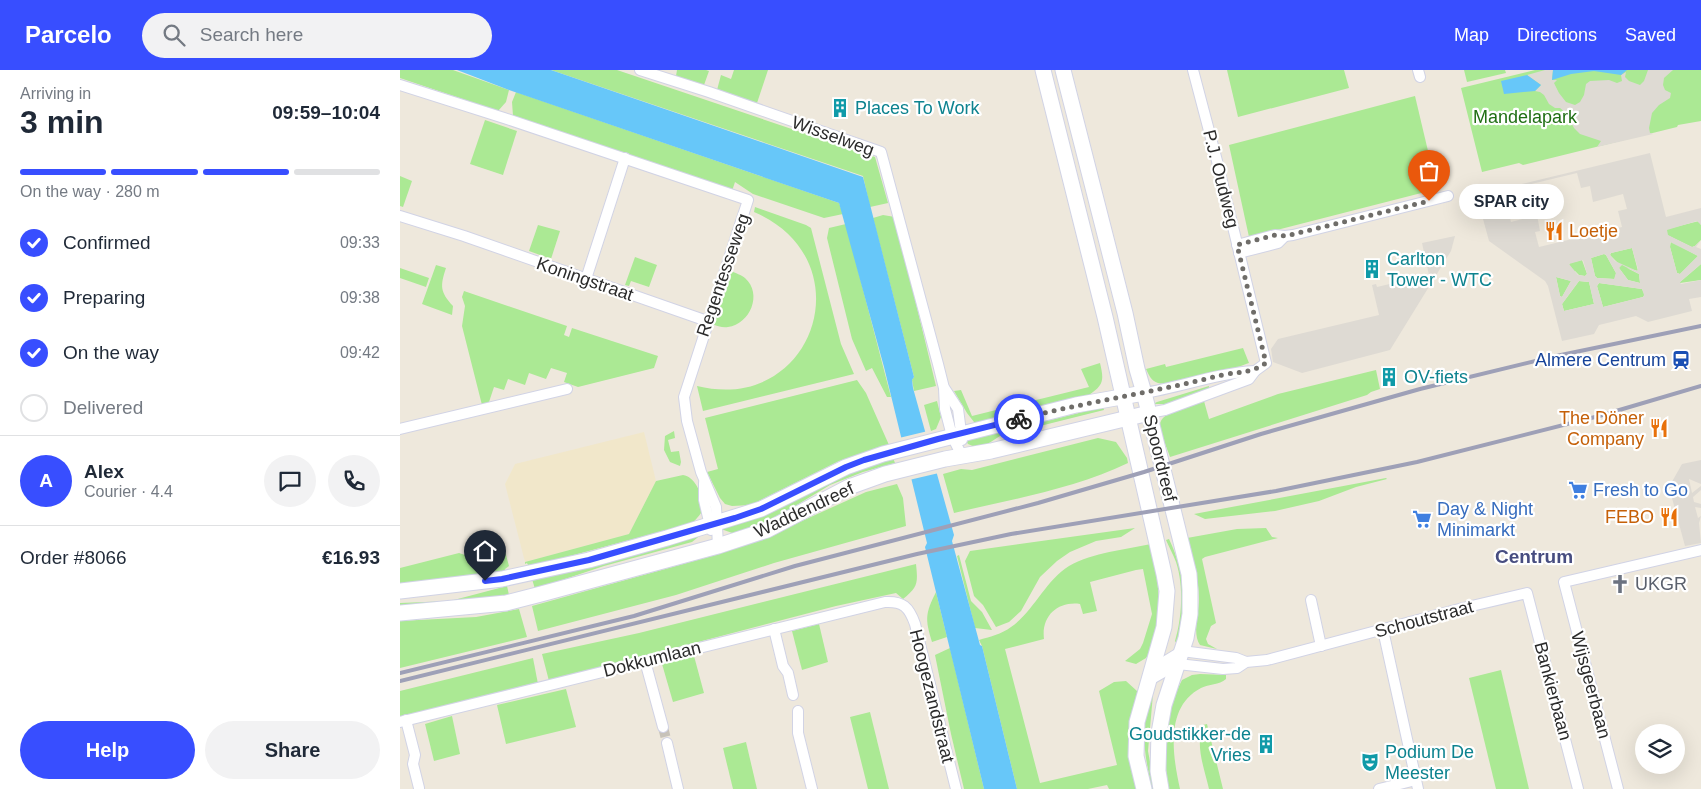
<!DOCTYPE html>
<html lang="en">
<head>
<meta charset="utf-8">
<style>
  body { margin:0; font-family:Arial,sans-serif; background:#f2f2f3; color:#1f2937; height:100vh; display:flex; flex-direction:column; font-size:19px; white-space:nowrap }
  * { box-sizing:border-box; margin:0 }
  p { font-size:16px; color:#747a83 }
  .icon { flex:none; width:28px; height:28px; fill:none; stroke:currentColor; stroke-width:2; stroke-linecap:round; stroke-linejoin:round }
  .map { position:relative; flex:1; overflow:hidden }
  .sheet { display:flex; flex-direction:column; background:#fff; width:400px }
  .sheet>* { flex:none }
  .fabs { position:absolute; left:1235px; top:654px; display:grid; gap:10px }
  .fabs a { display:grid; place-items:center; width:50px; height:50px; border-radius:50%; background:#fff; box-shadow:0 5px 20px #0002; font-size:25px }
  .pin { position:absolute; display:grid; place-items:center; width:42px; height:42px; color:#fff; margin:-51px -21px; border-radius:50% 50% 50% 0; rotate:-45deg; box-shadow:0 0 5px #0007 }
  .pin .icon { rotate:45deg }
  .courier { position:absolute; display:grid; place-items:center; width:50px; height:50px; margin:-25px; border:4px solid #384eff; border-radius:50%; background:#fff; color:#222; box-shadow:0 1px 6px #0007 }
  .bubble { position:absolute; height:35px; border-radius:18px; background:#fff; box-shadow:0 5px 20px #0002; font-size:16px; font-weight:700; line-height:35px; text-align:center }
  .head em { font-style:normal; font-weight:700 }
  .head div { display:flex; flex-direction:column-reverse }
  .head { display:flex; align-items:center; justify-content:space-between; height:85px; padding:0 20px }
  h1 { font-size:32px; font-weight:700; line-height:38px }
  .bar { display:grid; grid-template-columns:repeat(4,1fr); gap:8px 5px; align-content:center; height:60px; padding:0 20px }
  .bar i { height:6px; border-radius:4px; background:#e0e1e3 }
  .bar .active { background:#384eff }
  .bar p { grid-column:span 4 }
  .line { display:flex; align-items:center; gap:12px; padding:0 20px; border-top:1px solid #e0e1e3 }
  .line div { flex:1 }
  .round { display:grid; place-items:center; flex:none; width:52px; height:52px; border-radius:26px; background:#f2f2f3 }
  ol { padding:0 20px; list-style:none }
  li { display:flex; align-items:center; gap:15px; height:55px }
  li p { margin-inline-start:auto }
  li .icon { padding:5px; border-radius:50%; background:#384eff; color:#fff; stroke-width:4 }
  li:last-child { color:#747a83 }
  li i { width:28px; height:28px; border:2px solid #e0e1e3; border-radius:50% }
  .cta { display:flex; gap:10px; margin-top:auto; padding:10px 20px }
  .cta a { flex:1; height:58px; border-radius:30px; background:#384eff; color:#fff; font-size:20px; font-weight:700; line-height:58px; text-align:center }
  .cta a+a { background:#f2f2f3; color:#1f2937 }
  header { display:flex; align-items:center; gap:30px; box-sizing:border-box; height:70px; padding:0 25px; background:#384eff; color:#fff }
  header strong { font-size:24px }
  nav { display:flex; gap:28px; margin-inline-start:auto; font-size:18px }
  .search { width:350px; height:45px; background:#f2f2f3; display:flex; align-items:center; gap:12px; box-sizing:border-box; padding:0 18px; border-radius:28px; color:#747a83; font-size:19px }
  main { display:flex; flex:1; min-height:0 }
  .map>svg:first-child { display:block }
  .education { fill:#f1e7ca }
  .green { fill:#abe994 }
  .plaza { fill:#dedad3; fill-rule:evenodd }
  .water { fill:#67c7f9 }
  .pier { fill:#eee8dc }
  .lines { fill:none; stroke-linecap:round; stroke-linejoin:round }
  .street-tunnel { stroke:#c7c2b9; stroke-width:10; stroke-dasharray:10 5; stroke-linecap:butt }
  .street-casing { stroke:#d1d3e5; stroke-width:12 }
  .secondary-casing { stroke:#d1d3e5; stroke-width:17 }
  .street { stroke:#fff; stroke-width:10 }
  .secondary { stroke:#fff; stroke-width:15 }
  .rail { stroke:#9ea0b7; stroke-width:4 }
  .done { stroke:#6f6d69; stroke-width:5; stroke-dasharray:0 9 }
  .route { stroke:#384eff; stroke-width:6 }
  .labels { text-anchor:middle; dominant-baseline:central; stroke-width:4.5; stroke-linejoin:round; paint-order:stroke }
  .culture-label { font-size:18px; fill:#0d838f; stroke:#fff; text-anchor:start }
  .park-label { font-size:18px; fill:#206f14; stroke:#fff }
  .street-label { font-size:18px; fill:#2b2b2b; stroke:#fff }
  .food-label { font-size:18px; fill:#c56008; stroke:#fff; text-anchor:end }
  .transit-label { font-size:18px; fill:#164399; stroke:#fff; text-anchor:end }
  .shop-label { font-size:18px; fill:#366cbe; stroke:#fff; text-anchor:start }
  .worship-label { font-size:18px; fill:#5b616d; stroke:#fff; text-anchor:start }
  .neighbourhood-label { font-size:19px; font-weight:bold; fill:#474d80; stroke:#fff }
</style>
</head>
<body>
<header>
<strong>Parcelo</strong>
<div class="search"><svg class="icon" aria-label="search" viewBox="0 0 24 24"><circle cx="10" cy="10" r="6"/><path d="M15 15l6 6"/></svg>Search here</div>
<nav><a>Map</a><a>Directions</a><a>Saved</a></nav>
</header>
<main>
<section class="sheet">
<div class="head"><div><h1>3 min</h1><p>Arriving in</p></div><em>09:59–10:04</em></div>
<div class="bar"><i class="active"></i><i class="active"></i><i class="active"></i><i></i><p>On the way · 280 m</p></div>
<ol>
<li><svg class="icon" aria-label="check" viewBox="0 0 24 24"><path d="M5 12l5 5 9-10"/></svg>Confirmed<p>09:33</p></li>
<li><svg class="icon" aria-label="check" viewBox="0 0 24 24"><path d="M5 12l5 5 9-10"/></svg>Preparing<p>09:38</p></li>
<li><svg class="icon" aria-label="check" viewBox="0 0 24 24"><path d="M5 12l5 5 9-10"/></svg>On the way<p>09:42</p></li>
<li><i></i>Delivered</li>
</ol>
<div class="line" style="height:90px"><b class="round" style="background:#384eff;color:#fff">A</b><div><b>Alex</b><p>Courier · 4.4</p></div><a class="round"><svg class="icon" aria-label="chat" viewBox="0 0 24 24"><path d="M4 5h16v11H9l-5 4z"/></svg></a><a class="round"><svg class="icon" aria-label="phone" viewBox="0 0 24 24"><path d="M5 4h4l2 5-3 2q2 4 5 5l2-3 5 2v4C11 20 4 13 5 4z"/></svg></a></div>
<div class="line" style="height:65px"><div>Order #8066</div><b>€16.93</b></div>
<div class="cta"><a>Help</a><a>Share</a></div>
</section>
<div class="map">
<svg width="1301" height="719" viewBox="0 0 1301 719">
  <rect width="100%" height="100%" fill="#eee8dc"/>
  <polygon class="education" points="244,362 256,411 229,464 125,492 105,414 115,394"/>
  <g class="green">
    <polygon points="0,0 53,0 109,20 106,32 98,41 0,8"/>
    <polygon points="151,0 217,0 475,87 488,133 470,137 463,106"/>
    <polygon points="277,0 306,0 309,1 304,15 276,6"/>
    <polygon points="334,0 368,0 357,33 317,20 321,5 331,9"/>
    <polygon points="827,0 944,0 949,18 838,47"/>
    <polygon points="1064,0 1105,0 1106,3 1067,12"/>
    <polygon points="1135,0 1301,0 1301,51 1278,55 1277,57 1123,95 1119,93 1082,102 1061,18"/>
    <polygon points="116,22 439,133 443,144 424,148 353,124 335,112 332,121 113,46 112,32"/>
    <polygon points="1015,26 1037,119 849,167 829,75"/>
    <polygon points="85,50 117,61 103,105 70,94"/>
    <polygon points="0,106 12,111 3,137 0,136"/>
    <path d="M355,137L406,155L411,158L441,274L454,304L303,341L297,316C414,345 466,190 354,142Z"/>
    <polygon points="483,145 495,147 536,316 514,321 512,310 514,307 473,148"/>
    <polygon points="1299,151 1301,155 1301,170 1295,176 1292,177 1267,165 1267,159"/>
    <polygon points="446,154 491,327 487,327 472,298 466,301 452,269 427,168 429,158"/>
    <polygon points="138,155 160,161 151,189 129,181"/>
    <polygon points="1271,171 1298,186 1280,204 1277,203 1270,177"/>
    <polygon points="1232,178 1238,201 1227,198 1239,204 1240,213 1228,210 1219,198 1220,195 1210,185 1211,183"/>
    <polygon points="1204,184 1206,185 1216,203 1215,209 1197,208 1195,206 1191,188"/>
    <polygon points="235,187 257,195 249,217 231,211 229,216 225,215"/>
    <polygon points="1182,190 1187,204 1185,206 1179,205 1175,201 1173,204 1153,201 1154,197 1166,194 1169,195 1170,193"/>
    <polygon points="1301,194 1301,210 1280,213 1280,212"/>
    <path d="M36,195L46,198C40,216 40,222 53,236L52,245L22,234Z"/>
    <polygon points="0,198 29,208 26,217 0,208"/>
    <path d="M331,201C335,203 342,205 345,208C363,224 350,254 328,257C323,258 317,256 312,254Z"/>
    <polygon points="1156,207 1171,211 1162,227 1160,226"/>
    <polygon points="1179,211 1189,212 1194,234 1164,241 1162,234"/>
    <polygon points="1199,213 1242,219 1245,225 1243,227 1203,237 1197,216"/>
    <polygon points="64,221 167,256 164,265 169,267 172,258 258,286 254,298 178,317 164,312 167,303 151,298 146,309 129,303 125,315 108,309 104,320 94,317 89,332 82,335 62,256 65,236 62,227"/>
    <path d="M843,278L849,293C834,299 771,317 758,313C751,311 749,305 746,299L765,294L766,297Z"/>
    <path d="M700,293C704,310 704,315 689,325L587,352H574L567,343L554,321L561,320L572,346L689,317L681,299Z"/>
    <path d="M976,300L980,319L971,322L967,325L770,387C767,378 761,366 760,356C759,341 793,335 804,331L809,349L878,324Z"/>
    <polygon points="457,310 466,323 489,375 439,391 351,435 332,436 325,434 320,428 307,402 318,399 305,348"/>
    <polygon points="809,316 809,320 766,334 753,334 757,332"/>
    <polygon points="537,331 541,347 536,359 531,361 524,335"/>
    <polygon points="703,337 704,340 600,366 583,377 575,377 568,374 566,371"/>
    <polygon points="274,361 275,368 268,370 271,382 279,381 281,392 280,396 270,392 264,380 265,366"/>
    <path d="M698,368L716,372L727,388L728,393C674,419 612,429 554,443L543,404L561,399L572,400Z"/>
    <path d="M493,388L495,393L463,402L430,415L372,450L335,464L321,459C379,437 434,407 493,388Z"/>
    <path d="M283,405C297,407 305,430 301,443C299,446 295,450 293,453L129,497L127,493L125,494V492L229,464L256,411Z"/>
    <polygon points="986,408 987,409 956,417 919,431 875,441 805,449 794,444"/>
    <polygon points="497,414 503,428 506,456 374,493 276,525 138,561 132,536 319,484 382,460 466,422"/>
    <polygon points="735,458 721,467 696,471 670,482 657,491 640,507 621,541 609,552 596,557 583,535 574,526 565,491 570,481"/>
    <path d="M866,458L872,467L878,468L805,487L802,489L816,553L811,556L806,569L808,574L817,579L800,575C792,563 799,544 799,529C799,508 792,488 787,468L837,459Z"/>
    <polygon points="302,464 292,472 204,496 135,519 132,509"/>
    <path d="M769,469C785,502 788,539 777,574L775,571C782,548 784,516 776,492C773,484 769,477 766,470Z"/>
    <polygon points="102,470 109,496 105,499 106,503 0,514 0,498 59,483 68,486 82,482 85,477 97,474"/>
    <path d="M751,474L756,493L760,544L750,582L746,588L736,594L725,591L740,579L743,573L752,544L743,499L736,500L690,512L697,541L683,544L680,534C658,531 641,546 644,569L605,579L640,713L717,695L699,621L714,612L726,611L737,621L739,719H709L707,715L688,719H617L582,576L579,570C589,567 602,564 611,557C634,541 645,511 669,496C694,482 724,480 751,474Z"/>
    <polygon points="559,485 571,531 582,542 592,560 575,558 557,486"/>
    <path d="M516,494C518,513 518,517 503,529L496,523L436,536L149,611L142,584L239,563Z"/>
    <polygon points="107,516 109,525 81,531 0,537 0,533 50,531"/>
    <path d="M536,522L547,567L532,572C525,549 525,544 536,522Z"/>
    <polygon points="119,539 127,567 0,598 0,551 76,547"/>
    <polygon points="419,554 428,592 402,600 392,561"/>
    <polygon points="550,578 584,719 564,719 551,664 535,585"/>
    <polygon points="294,586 304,623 273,632 262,594"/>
    <polygon points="133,588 138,614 0,648 0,621"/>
    <polygon points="1101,600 1129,719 1096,719 1069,608"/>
    <path d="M800,604L826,605V609C819,615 809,614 801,618C764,637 773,687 780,719H769C762,686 765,640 782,610L792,605Z"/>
    <polygon points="166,619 176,657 106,674 97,635"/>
    <path d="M753,624L748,681L755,719H752C745,687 738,654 753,624Z"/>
    <polygon points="470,642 489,719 468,719 450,647"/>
    <polygon points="52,646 60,684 34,691 25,654"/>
    <path d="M807,654L823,719H809C804,697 795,676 803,655Z"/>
    <polygon points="346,672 357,719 333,719 323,678"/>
  </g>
  <g class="plaza">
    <polygon points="1145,0 1153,0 1152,10 1157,10 1154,13 1159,23 1166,32 1175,35 1180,32 1184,25 1186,14 1190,11 1209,10 1217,13 1222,11 1221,5 1226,2 1225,7 1229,11 1240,15 1244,11 1248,0 1273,0 1264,8 1263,15 1265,20 1271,23 1270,28 1259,35 1252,43 1249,58 1250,63 1253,64 1197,77 1201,71 1180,64 1174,58 1166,43 1160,38 1155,38 1149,34 1144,25 1140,22 1135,21 1141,15 1127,5"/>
    <path d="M1250,83L1266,147L1301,138V155L1297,151L1267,160L1268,165L1292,177L1295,176L1301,170L1296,177L1301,179V194L1280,212L1281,214L1301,210V227L1289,229L1292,241L1248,252L1236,246L1199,255L1194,264L1162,271L1148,216L1145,211L1089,171L1076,123L1089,120V122ZM1177,103L1181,118L1190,116L1193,132L1223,124L1227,139L1218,141L1222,157L1139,177L1135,162L1140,161L1137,145L1111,152L1107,137L1098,138L1094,123ZM1270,172L1298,186L1280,204L1277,203L1270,177ZM1232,178L1238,199L1237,201L1215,191L1210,185L1211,183ZM1204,184L1206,185L1216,203L1214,209L1197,208L1195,206L1191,188ZM1183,190L1187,204L1185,206L1178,205L1169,194ZM1222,195L1239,204L1240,213L1228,210L1219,198ZM1156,207L1171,211L1162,227L1160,226ZM1179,211L1189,212L1194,234L1164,241L1162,234ZM1199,213L1242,219L1244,225L1243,227L1203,237L1197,216Z"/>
    <polygon points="1055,166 1051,181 990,280 902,303 873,292 871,279 878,269 979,245 972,215 976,214 977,217 994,213 993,210 999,209 1000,212 1029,205 1022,173"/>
    <polygon points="1301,390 1301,414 1289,409 1292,423 1301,416 1301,420 1293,427 1294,432 1301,434 1301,438 1295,437 1298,448 1301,446 1299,453 1301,473 1285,476 1269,417 1282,394"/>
  </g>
  <g class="water">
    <polygon points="57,0 151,0 463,107 514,307 512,310 513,318 554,465 552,471 580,575 582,576 617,719 584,719 525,477 527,473 484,297 439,133 109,20"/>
    <polygon points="1153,0 1227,0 1221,5 1194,1 1171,4 1152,10"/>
    <polygon points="1127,5 1141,15 1135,21 1104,24 1101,11"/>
  </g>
  <polygon class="pier" points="528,361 539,403 509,410 499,368"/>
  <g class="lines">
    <polyline class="street-tunnel" points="263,657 267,673"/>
    <g class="street-casing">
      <g id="street">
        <polyline points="240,0 309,22 481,82 538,294 544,318 545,339 552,366 562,386"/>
        <polyline points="1018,0 1020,7"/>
        <polyline points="0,15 104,48 348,130 284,327 287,351 301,402 316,437 318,476"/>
        <polyline points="0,146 64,166 307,251"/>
        <polyline points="837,175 875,165 885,166 893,165 1048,126"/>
        <polyline points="839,183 878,173 885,166"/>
        <polyline points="186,209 225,88"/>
        <polyline points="545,319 558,339 562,370"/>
        <path d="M744,323C781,317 817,303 855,301"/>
        <polyline points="749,343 765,340 849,309 855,301 866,293 817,91 793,0"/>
        <polyline points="0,359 167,319"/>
        <polyline points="304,413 304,430 311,460"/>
        <polyline points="911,530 921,576"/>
        <polyline points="374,559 383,596 388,603 393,625"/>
        <polyline points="983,560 1018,719"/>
        <polyline points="245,591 263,657"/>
        <polyline points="751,600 782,581 836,588 846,592"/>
        <polyline points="748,611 778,594 823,599 837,598 846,592 867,590 1063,538 1127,523 1178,719"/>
        <polyline points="398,641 398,663 412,719"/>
        <polyline points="6,650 15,685 13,694 19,718"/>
        <path d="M0,652L485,532C503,531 509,537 515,554L556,719"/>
        <polyline points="267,673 278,719"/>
        <polyline points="979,719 1016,710"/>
        <polyline points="1218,719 1164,512 1301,480"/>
      </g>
    </g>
    <g class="secondary-casing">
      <g id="secondary">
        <polyline points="643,0 705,247 764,504 767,521 764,557 737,652 736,686 744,719"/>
        <polyline points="663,0 725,243 737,299 744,323 789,504 790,520 790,544 786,568 764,635 759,663 758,701 761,719"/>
        <polyline points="0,521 102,509 189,490 267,468 361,439 446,397 483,384 676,335 744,323"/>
        <polyline points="0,543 106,533 141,524 318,476 367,460 449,417 485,404 545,389 591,381 749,343"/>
      </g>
    </g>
    <use href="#street" class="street"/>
    <use href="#secondary" class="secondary"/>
    <g class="rail">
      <polyline points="0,603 234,546 395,496 638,433 744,402 861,364 1020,319 1156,286 1301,256"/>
      <polyline points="0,611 517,484 611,464 876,421 1017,392 1199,346 1301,316"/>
    </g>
  </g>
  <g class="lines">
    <path class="done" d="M619,349C687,332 755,322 822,305C840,301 850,304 866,293L837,175L875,165L886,166L1029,131"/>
    <polyline class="route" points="85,511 102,509 189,490 335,448 361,439 446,397 464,390 538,369 619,349"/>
  </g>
  <defs>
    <g id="building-bare" transform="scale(1.5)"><path d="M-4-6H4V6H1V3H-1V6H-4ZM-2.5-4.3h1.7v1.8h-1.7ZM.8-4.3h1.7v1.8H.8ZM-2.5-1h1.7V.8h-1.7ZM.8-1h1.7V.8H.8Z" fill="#0f9aa8" stroke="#fff" stroke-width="2.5" paint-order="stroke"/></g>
    <g id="restaurant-bare" transform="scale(1.5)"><path d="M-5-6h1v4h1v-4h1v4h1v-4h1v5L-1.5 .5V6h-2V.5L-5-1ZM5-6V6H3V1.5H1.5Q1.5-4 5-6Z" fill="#e8710a" stroke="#fff" stroke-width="2.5" paint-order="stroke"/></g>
    <g id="station-bare" transform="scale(1.5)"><path d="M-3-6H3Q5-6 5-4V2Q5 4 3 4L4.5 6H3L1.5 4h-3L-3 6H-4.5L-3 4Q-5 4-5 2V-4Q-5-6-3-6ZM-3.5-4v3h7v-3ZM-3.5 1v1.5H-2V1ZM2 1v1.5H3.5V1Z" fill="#1a4fb4" stroke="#fff" stroke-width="2.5" paint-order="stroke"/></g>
    <g id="supermarket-bare" transform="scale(1.5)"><path d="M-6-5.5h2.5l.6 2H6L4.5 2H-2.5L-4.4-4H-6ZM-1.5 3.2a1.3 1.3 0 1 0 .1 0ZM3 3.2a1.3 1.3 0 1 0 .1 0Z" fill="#3f7fe0" stroke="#fff" stroke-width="2.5" paint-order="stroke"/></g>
    <g id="church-bare" transform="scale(1.5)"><path d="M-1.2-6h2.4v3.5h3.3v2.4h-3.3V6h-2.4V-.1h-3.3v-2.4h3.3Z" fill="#6b7280" stroke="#fff" stroke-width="2.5" paint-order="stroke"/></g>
    <g id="theatre-bare" transform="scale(1.5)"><path d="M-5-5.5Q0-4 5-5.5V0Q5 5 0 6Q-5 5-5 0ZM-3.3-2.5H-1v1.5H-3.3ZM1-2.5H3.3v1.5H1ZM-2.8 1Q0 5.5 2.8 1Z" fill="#0f9aa8" stroke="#fff" stroke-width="2.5" paint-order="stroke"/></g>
  </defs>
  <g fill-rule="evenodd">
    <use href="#building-bare" x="440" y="38"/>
    <use href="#restaurant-bare" x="1154" y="161"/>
    <use href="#building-bare" x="972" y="199"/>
    <use href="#station-bare" x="1281" y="290"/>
    <use href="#building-bare" x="989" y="307"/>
    <use href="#restaurant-bare" x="1259" y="358"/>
    <use href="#supermarket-bare" x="1178" y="420"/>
    <use href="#restaurant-bare" x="1269" y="447"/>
    <use href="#supermarket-bare" x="1022" y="449"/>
    <use href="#church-bare" x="1220" y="514"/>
    <use href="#building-bare" x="866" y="674"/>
    <use href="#theatre-bare" x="970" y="692"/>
  </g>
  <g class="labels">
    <g class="culture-label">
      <text x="455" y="38">Places To Work</text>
      <text x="987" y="189">Carlton<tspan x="987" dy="21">Tower - WTC</tspan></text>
      <text x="1004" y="307">OV-fiets</text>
      <text x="851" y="664" text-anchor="end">Goudstikker-de<tspan x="851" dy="21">Vries</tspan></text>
      <text x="985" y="682">Podium De<tspan x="985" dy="21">Meester</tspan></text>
    </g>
    <g class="park-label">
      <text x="1125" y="47">Mandelapark</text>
    </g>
    <g class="street-label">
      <text transform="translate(433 66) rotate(20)">Wisselweg</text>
      <text transform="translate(821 109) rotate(76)">P.J. Oudweg</text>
      <text transform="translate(323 205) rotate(-71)">Regentesseweg</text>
      <text transform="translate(185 209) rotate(19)">Koningstraat</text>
      <text transform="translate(760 388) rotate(76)">Spoordreef</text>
      <text transform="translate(404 440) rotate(-25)">Waddendreef</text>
      <text transform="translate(1024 549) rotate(-15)">Schoutstraat</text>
      <text transform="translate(252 589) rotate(-14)">Dokkumlaan</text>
      <text transform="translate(1191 615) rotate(75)">Wijsgeerbaan</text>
      <text transform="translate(1153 621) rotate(75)">Bankierbaan</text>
      <text transform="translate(532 626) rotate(76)">Hoogezandstraat</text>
    </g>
    <g class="food-label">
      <text x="1169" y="161" text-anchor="start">Loetje</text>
      <text x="1244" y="348">The Döner<tspan x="1244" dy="21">Company</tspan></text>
      <text x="1254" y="447">FEBO</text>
    </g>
    <g class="transit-label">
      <text x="1266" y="290">Almere Centrum</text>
    </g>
    <g class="shop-label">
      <text x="1193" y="420">Fresh to Go</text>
      <text x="1037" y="439">Day &amp; Night<tspan x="1037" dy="21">Minimarkt</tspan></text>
    </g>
    <g class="worship-label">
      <text x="1235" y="514">UKGR</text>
    </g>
    <g class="neighbourhood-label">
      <text x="1134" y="486">Centrum</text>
    </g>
  </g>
</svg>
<div class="fabs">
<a><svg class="icon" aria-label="layers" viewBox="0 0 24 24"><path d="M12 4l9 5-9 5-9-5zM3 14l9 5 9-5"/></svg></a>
</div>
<div class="pin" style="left:1029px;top:131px;background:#ea580c"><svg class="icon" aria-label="bag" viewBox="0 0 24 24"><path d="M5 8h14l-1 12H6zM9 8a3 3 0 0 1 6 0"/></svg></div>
<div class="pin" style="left:85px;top:511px;background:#1f2937"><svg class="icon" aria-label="home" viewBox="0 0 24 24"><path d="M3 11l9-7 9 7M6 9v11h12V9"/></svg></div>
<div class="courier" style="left:619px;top:349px"><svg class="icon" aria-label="bike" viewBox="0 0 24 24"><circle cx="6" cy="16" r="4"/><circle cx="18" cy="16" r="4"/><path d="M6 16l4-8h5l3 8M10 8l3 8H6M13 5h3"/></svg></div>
<div class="bubble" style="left:1059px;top:114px;width:105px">SPAR city</div>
</div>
</main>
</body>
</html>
